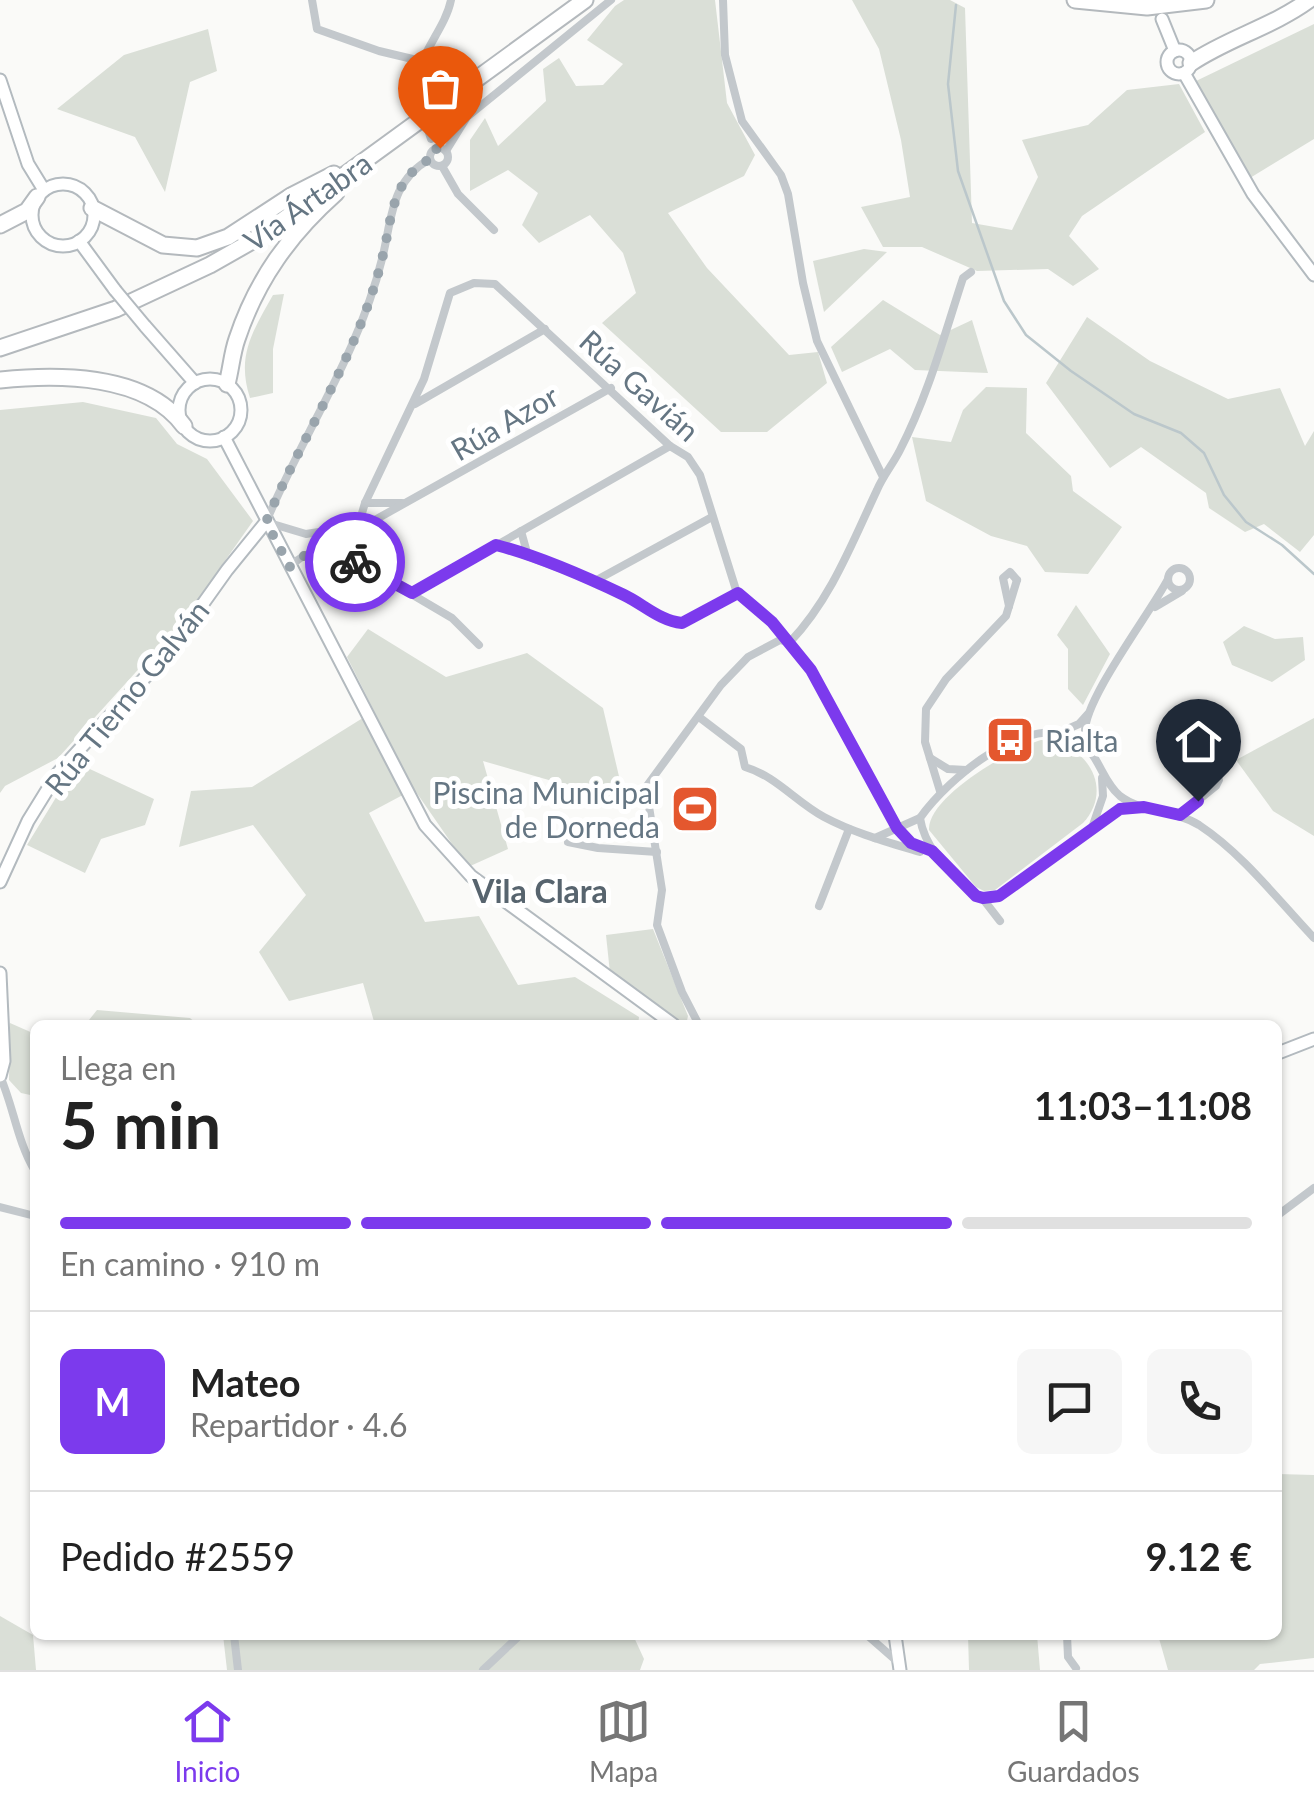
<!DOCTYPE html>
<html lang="es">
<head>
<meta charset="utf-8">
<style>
  body { margin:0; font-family:Lato,sans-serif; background:#f6f6f6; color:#222; height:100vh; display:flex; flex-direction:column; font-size:38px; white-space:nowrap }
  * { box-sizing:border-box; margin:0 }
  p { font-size:32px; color:#767676 }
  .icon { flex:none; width:55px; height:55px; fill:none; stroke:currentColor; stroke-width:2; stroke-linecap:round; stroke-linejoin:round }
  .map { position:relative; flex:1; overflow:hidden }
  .panel { position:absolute; left:30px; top:1020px; width:1252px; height:620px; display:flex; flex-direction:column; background:#fff; border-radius:15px; box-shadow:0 2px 8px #0004 }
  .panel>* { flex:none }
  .pin { position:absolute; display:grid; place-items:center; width:85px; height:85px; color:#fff; margin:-102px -42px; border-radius:50% 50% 50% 0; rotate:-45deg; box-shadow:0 0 10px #0007 }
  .pin .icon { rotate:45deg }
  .courier { position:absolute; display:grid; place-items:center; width:100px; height:100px; margin:-50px; border:8px solid #7c3aed; border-radius:50%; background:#fff; color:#222; box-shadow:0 2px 12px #0007 }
  .overview em { font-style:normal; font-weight:700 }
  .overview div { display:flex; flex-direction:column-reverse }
  .overview { display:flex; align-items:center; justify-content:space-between; height:170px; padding:0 30px }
  h1 { font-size:65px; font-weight:700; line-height:75px }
  .bar { display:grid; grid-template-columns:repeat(4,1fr); gap:15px 10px; align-content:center; height:120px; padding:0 30px }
  .bar i { height:12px; border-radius:8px; background:#e0e0e0 }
  .bar .active { background:#7c3aed }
  .bar p { grid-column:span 4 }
  .line { display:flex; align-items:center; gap:25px; padding:0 30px; border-top:2px solid #e0e0e0 }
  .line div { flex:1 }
  .round { display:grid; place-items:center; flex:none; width:105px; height:105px; border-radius:15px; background:#f6f6f6 }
  .menu { display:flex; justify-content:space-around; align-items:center; height:140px; border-top:2px solid #e0e0e0; background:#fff; font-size:28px; color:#767676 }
  .menu a { display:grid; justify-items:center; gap:5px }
  .menu .active { color:#7c3aed }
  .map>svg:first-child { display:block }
  .green { fill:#dadfd7 }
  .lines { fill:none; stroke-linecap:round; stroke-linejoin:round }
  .stream { stroke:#bbc7cb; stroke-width:2.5 }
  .secondary-casing { stroke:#b3babf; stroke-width:15 }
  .highway-casing { stroke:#b4b9bd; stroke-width:19 }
  .street { stroke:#c3c8cc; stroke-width:8 }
  .secondary { stroke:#fff; stroke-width:11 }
  .highway { stroke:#fff; stroke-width:15 }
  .secondary-bridge-casing { stroke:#b3babf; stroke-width:15; stroke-linecap:butt }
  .street-bridge { stroke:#c3c8cc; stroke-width:8 }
  .secondary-bridge { stroke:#fff; stroke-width:11 }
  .done { stroke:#99a4ac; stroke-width:10; stroke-dasharray:0 18 }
  .route { stroke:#7c3aed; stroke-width:12 }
  .labels { text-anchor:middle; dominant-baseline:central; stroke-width:10; stroke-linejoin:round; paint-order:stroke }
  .street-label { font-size:30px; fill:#657683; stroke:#fff }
  .poi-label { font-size:30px; fill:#657683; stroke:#fff; text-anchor:start }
  .neighbourhood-label { font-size:32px; font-weight:bold; fill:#57646e; stroke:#fff }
</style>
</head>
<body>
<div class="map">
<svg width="1314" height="1670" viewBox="0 0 1314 1670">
  <rect width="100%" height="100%" fill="#fafaf8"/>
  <g class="green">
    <polygon points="624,0 715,0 727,103 755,155 744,176 668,213 707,268 789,355 818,352 827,383 767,432 721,432 602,323 636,293 623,253 590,215 539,243 522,225 538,193 508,170 470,191 470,140 485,118 498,146 546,101 543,69 559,58 576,86 603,85 623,64 587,40 615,6"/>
    <polygon points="852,0 950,0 965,8 972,223 1012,230 1038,177 1022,140 1088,125 1127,90 1179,84 1205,132 1082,216 1069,236 1099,269 1073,286 1048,269 977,271 922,247 883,247 861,207 910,197 901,140 879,49"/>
    <polygon points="1314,24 1314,139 1250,178 1194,82"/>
    <polygon points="208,29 217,71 190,82 165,192 135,137 57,109 124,55"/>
    <polygon points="864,249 887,252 824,312 813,261"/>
    <path d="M284,294L273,349V393L250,398C236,355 253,331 273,295Z"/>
    <polygon points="883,300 940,335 972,320 988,373 915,370 890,349 842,372 831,347"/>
    <polygon points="1087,317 1150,361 1228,399 1280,388 1305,446 1314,431 1314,535 1300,552 1264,524 1245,532 1209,508 1206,493 1141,447 1110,468 1046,383"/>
    <polygon points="986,387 1027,388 1026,433 1071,476 1073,491 1122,527 1088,574 1045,572 1027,546 991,536 926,501 912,437 951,442 963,410"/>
    <polygon points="83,402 156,418 177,444 207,459 253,521 184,619 58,758 5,786 0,793 0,410"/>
    <polygon points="1076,605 1110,654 1083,705 1068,689 1068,649 1057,635"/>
    <polygon points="1244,626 1275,639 1303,637 1305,660 1272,682 1232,665 1223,642"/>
    <polygon points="368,629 446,677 527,653 603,708 625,802 483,761 508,849 468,867 414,789 369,813 425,922 479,916 518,985 575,977 639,1017 638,1025 375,1025 363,983 289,1001 259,952 306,895 253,825 179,847 191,791 252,787 374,711 347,657"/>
    <polygon points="1314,718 1314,836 1273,811 1236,760"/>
    <path d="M1041,740C1084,741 1116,787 1083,823L995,890L984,891L976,887L929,830C927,797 1012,748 1041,740Z"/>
    <polygon points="77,763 154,799 145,825 101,839 85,873 27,845"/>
    <polygon points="653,929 688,1016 686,1025 682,1025 610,973 606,935"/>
    <polygon points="97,1010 190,1018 198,1025 85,1025"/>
    <polygon points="10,1023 35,1034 35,1096 21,1093 9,1080"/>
    <polygon points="1278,1474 1314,1475 1314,1658 1260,1664 1254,1670 1168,1670 1158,1635 1278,1635"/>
    <polygon points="0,1616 33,1635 36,1670 0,1670"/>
    <polygon points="223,1635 633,1635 644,1659 640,1670 227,1670"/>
    <polygon points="968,1635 1037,1635 1040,1670 969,1670"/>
  </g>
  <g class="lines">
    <polyline class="stream" points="956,5 948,84 958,171 1004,301 1026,335 1071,371 1134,414 1181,433 1204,453 1224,495 1246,522 1282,545 1314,574"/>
    <g class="secondary-casing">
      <g id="secondary">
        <polyline points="1162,19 1175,51"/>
        <circle cx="1179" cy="62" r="12"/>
        <polyline points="1184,73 1253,194 1314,275"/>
        <polyline points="0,80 28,164 44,190"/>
        <circle cx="63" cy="215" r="31"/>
        <polyline points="79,241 115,290"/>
        <polyline points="145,326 195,383"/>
        <circle cx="210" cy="410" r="31"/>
        <polyline points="224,437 425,825 471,876 674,1025"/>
        <polyline points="0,882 28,821 57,774 170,650 227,570 266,522"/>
        <polyline points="0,973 4,1061 0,1076"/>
        <polyline points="1278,1053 1314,1039"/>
        <polyline points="895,1635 900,1670"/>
      </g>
    </g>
    <g class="highway-casing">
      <g id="highway">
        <polyline points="1075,0 1147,7 1206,0"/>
        <path d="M1191,63C1228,38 1272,27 1309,0"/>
        <polyline points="92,208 163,245 197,248 228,237 291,196 334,174"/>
        <polyline points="0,225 27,211 37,197"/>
        <polyline points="0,348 116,309 210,265 261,236 585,0"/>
        <path d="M0,380C59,374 146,374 184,426"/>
        <path d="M227,384C231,369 232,353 237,339C257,279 290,234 336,193"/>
      </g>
    </g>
    <g class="street">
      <polyline points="312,0 317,29 379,51 421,61"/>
      <polyline points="723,0 725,55 742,121 781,175 788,194 803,283 817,341 883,477"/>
      <path d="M419,102C407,63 444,35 451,0"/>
      <circle cx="439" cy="157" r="9"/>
      <polyline points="446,151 467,117 611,0"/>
      <polyline points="442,166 458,194 494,230"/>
      <polyline points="415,404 545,329"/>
      <polyline points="365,503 402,503"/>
      <polyline points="357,530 365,503 424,379 450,293 474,283 495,284 670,446 688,457 700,475 737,593 771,623 811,670 897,828 911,843 932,851"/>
      <polyline points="521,531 528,556"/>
      <polyline points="361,537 373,521 611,388"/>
      <polyline points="497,545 567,571 626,596 671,622 682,623 737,593"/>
      <polyline points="345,555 452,618 479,645"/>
      <path d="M290,567C308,547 325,551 350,555L360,546"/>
      <circle cx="1179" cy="579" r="11"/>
      <path d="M378,574C359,556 366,537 351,527L306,534L266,522C303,434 359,353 382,259C392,220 390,181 430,159"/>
      <polyline points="593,582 712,517"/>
      <polyline points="413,593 670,446"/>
      <polyline points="1009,606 1003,578 1010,572 1017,580"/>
      <polyline points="1155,607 1182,591"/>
      <path d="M699,717L741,749L745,767C776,776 796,802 824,817C854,833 887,842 920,852"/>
      <polyline points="1063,731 1079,724 1088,714"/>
      <path d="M1090,746C1088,742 1086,737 1085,732C1084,699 1151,612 1168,579"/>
      <polyline points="930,758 948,769 966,770"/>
      <polyline points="940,791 925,742 926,709 946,679 1006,616 1017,580"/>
      <polyline points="1180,815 1216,786 1219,780 1216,773 1209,774"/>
      <polyline points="1093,825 1103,796 1102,778"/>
      <polyline points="875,838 920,818"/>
      <polyline points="568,842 598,848 657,852"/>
      <polyline points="983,899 999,895 1118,810 1140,807"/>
      <polyline points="819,906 849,829"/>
      <path d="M1000,921L983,899L975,895C952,872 925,851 920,818C947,779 1031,708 1079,741C1099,754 1102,781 1120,796C1142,813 1175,810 1199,825C1243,854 1278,900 1314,938"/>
      <path d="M699,1025L682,992L657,925L662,890L646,787L721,685L748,657L780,640L790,642C831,599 852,543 877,490C883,476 893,464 900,450C928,396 944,336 963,278L971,272"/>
      <path d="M0,1076C14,1108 17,1141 35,1171"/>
      <polyline points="0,1207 35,1216"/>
      <polyline points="1278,1215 1314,1188"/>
      <polyline points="234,1635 238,1670"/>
      <polyline points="867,1635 899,1663"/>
      <polyline points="1067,1635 1068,1657 1076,1668"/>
      <polyline points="483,1670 520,1635"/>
    </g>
    <use href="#secondary" class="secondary"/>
    <use href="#highway" class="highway"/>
    <g class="secondary-bridge-casing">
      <polyline id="secondary-bridge" points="115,290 145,326"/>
    </g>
    <polyline class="street-bridge" points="419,102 431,139"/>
    <use href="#secondary-bridge" class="secondary-bridge"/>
  </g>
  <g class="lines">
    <path class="done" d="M355,562C332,547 308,547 290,567L266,522C303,434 359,353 382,259C392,221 390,180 430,159L432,150L440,148"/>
    <path class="route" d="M355,562L412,593L496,545C539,556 584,576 624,595C643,604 660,621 682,623L738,593L772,622L811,670L897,828L911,843L932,851L976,896L983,898L999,896L1120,809L1144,807L1180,815L1198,801"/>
  </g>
  <defs>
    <g id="bus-square" transform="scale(2.5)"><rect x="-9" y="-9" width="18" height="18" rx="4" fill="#e4572e" stroke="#fff"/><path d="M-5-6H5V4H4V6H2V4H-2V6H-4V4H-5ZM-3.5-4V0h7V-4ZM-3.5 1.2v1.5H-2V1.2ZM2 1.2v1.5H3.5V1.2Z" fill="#fff"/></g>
    <g id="stadium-square" transform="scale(2.5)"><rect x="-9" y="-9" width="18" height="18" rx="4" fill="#e4572e" stroke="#fff"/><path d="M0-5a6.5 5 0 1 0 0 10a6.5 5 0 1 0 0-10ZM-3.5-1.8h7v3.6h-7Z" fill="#fff"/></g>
  </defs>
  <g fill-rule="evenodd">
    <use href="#bus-square" x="1010" y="740"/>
    <use href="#stadium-square" x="695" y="809"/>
  </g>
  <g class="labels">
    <g class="street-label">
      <text transform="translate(307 201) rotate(-35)">Vía Ártabra</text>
      <text transform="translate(640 385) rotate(42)">Rúa Gavián</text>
      <text transform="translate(504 422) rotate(-30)">Rúa Azor</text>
      <text transform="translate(126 697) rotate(-51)">Rúa Tierno Galván</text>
    </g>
    <g class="poi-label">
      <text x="1045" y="740">Rialta</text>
      <text x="660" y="792" text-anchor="end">Piscina Municipal<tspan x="660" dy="34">de Dorneda</tspan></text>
    </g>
    <g class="neighbourhood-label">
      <text x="540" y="890">Vila Clara</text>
    </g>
  </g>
</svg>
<div class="pin" style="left:440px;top:148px;background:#ea580c"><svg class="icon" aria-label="bag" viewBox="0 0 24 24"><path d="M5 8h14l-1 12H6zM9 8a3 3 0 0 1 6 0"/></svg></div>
<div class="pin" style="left:1198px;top:801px;background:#1f2937"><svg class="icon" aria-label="home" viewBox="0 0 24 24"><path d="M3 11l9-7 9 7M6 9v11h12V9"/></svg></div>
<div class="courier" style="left:355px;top:562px"><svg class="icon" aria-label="bike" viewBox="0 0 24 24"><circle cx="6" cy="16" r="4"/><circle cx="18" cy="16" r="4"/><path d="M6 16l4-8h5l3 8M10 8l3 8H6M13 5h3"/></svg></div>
<section class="panel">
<div class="overview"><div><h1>5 min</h1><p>Llega en</p></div><em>11:03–11:08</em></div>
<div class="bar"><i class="active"></i><i class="active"></i><i class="active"></i><i></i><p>En camino · 910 m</p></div>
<div class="line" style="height:180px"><b class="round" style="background:#7c3aed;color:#fff">M</b><div><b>Mateo</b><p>Repartidor · 4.6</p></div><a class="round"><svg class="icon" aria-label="chat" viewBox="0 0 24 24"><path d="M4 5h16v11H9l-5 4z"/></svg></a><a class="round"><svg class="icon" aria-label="phone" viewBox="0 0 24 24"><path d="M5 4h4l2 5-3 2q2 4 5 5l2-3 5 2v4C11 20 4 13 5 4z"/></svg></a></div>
<div class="line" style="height:130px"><div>Pedido #2559</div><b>9.12 €</b></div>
</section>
</div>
<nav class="menu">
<a class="active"><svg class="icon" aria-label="home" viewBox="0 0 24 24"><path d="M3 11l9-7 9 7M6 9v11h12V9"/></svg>Inicio</a>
<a><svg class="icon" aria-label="map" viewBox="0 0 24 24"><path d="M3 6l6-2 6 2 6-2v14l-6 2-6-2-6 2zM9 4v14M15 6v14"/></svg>Mapa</a>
<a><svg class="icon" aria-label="saved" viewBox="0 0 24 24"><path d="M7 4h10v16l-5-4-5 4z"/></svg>Guardados</a>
</nav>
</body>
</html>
